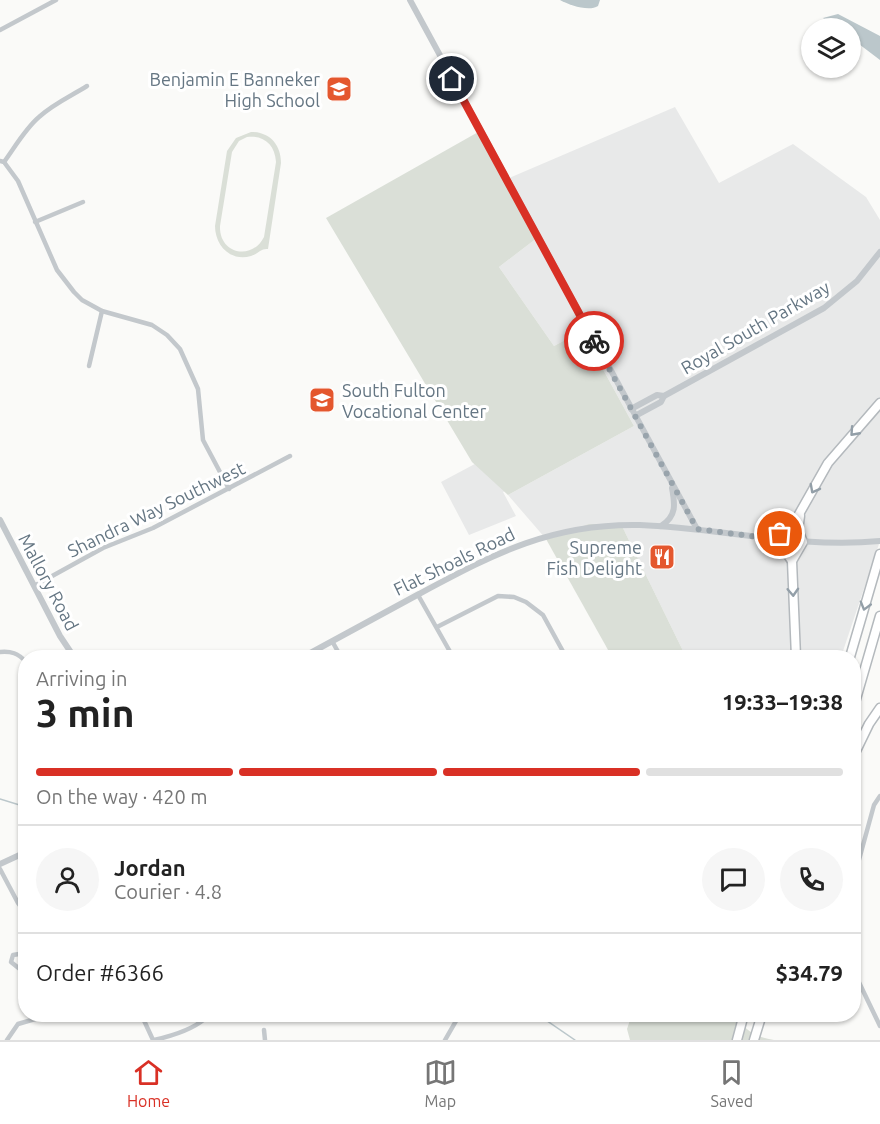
<!DOCTYPE html>
<html lang="en">
<head>
<meta charset="utf-8">
<style>
  body { margin:0; font-family:Ubuntu,sans-serif; background:#f6f6f6; color:#222; height:100vh; display:flex; flex-direction:column; font-size:22px; white-space:nowrap }
  * { box-sizing:border-box; margin:0 }
  p { font-size:20px; color:#767676 }
  .icon { flex:none; width:33px; height:33px; fill:none; stroke:currentColor; stroke-width:2; stroke-linecap:round; stroke-linejoin:round }
  .map { position:relative; flex:1; overflow:hidden }
  .sheet { position:absolute; left:18px; top:650px; width:843px; height:372px; display:flex; flex-direction:column; background:#fff; border-radius:24px; box-shadow:0 2px 4px #0004 }
  .sheet>* { flex:none }
  .buttons { position:absolute; left:801px; top:18px; display:grid; gap:12px }
  .buttons a { display:grid; place-items:center; width:60px; height:60px; border-radius:50%; background:#fff; box-shadow:0 2px 4px #0004; font-size:30px }
  .pin { position:absolute; display:grid; place-items:center; width:51px; height:51px; color:#fff; margin:-26px; border:3px solid #fff; border-radius:50%; box-shadow:0 2px 6px #0007 }
  .courier { position:absolute; display:grid; place-items:center; width:60px; height:60px; margin:-30px; border:4px solid #d93025; border-radius:50%; background:#fff; color:#222; box-shadow:0 2px 8px #0007 }
  .overview em { font-style:normal; font-weight:600 }
  .overview div { display:flex; flex-direction:column-reverse }
  .overview { display:flex; align-items:center; justify-content:space-between; height:102px; padding:0 18px }
  h1 { font-size:39px; font-weight:600; line-height:45px }
  .bar { display:grid; grid-template-columns:repeat(4,1fr); gap:9px 6px; align-content:center; height:72px; padding:0 18px }
  .bar i { height:8px; border-radius:4px; background:#e0e0e0 }
  .bar .active { background:#d93025 }
  .bar p { grid-column:span 4 }
  .line { display:flex; align-items:center; gap:15px; padding:0 18px; border-top:2px solid #e0e0e0 }
  .line div { flex:1 }
  .round { display:grid; place-items:center; flex:none; width:63px; height:63px; border-radius:32px; background:#f6f6f6 }
  .menu { display:flex; justify-content:space-around; align-items:center; height:84px; border-top:2px solid #e0e0e0; background:#fff; font-size:16px; color:#767676 }
  .menu a { display:grid; justify-items:center; gap:3px }
  .menu .active { color:#d93025 }
  .map>svg:first-child { display:block }
  .built { fill:#e8e9e9 }
  .green { fill:#dadfd7; fill-rule:evenodd }
  .water { fill:#bbc7cb }
  .lines { fill:none; stroke-linecap:round; stroke-linejoin:round }
  .stream { stroke:#bbc7cb; stroke-width:1.5 }
  .motorway-casing { stroke:#b4b9bd; stroke-width:11 }
  .minor { stroke:#c3c8cc; stroke-width:4.5 }
  .tertiary { stroke:#c3c8cc; stroke-width:6 }
  .motorway { stroke:#fff; stroke-width:8 }
  .oneway { stroke:#939fa8 }
  .done { stroke:#99a4ac; stroke-width:6; stroke-dasharray:0 10.8 }
  .route { stroke:#d93025; stroke-width:8 }
  .labels { text-anchor:middle; dominant-baseline:central; stroke-width:6; stroke-linejoin:round; paint-order:stroke }
  .poi-label { font-size:18px; fill:#657683; stroke:#fff; text-anchor:end }
  .street-label { font-size:18px; fill:#657683; stroke:#fff }
</style>
</head>
<body>
<div class="map">
<svg width="880" height="1040" viewBox="0 0 880 1040">
  <rect width="100%" height="100%" fill="#fafaf8"/>
  <g class="built">
    <polygon points="675,107 719,183 793,144 866,197 880,220 880,541 841,657 686,657 621,524 546,539 508,495 634,426 582,331 554,346 499,267 537,238 507,179"/>
    <polygon points="533,433 553,467 503,492 516,516 469,535 441,482"/>
  </g>
  <g class="green">
    <polygon points="480,131 537,238 499,267 554,346 582,331 634,426 508,495 472,462 326,218"/>
    <path d="M251,132C270,132 281,145 281,163L268,249C261,248 258,254 251,256C230,262 215,245 215,226L227,151L236,138ZM247,137C264,135 275,145 276,162L264,237C252,261 219,254 220,226L232,152L239,141Z"/>
    <polygon points="589,524 621,524 686,657 612,657 546,539"/>
    <path d="M632,1014H736C744,1031 756,1037 774,1040H630L627,1029Z"/>
  </g>
  <g class="water">
    <path d="M560,0H600L598,6C589,12 569,5 560,0Z"/>
    <polygon points="838,14 880,36 880,60 851,38 850,28 838,28 823,18"/>
  </g>
  <g class="lines">
    <g class="stream">
      <polyline points="0,799 26,807"/>
      <polyline points="537,1014 575,1040"/>
    </g>
    <g class="motorway-casing">
      <g id="motorway">
        <polyline points="792,561 783,548 773,539 794,523 828,463 880,403"/>
        <polyline points="796,657 792,561 803,542 798,530 800,516"/>
        <polyline points="850,657 880,554"/>
        <polyline points="854,706 880,616"/>
        <polyline points="854,755 869,724 880,708"/>
        <polyline points="737,1040 744,1014"/>
        <polyline points="754,1040 762,1014"/>
      </g>
    </g>
    <g class="minor">
      <polyline points="0,30 56,0"/>
      <polyline points="0,161 4,162 18,181 57,270 74,292 82,300 102,311 152,325 167,335 180,349 198,389 203,440 229,489"/>
      <path d="M4,162C15,147 25,129 39,117C53,104 71,96 87,86"/>
      <polyline points="35,222 83,202"/>
      <polyline points="89,366 102,311"/>
      <polyline points="34,586 103,548 153,528 290,456"/>
      <polyline points="418,595 453,657"/>
      <polyline points="437,627 498,596 514,597 526,602 543,615 566,657"/>
      <polyline points="332,641 341,657"/>
      <path d="M0,652C11,651 18,653 26,662"/>
      <polyline points="0,869 18,903 26,914"/>
      <polyline points="854,878 874,805 880,796"/>
      <polyline points="26,959 19,954 13,955 11,962 26,974"/>
      <polyline points="854,972 880,1026"/>
      <polyline points="141,1014 153,1040"/>
      <polyline points="264,1030 265,1040"/>
      <polyline points="7,1040 18,1024 35,1019 40,1014"/>
      <path d="M154,1040C172,1036 195,1029 208,1016L207,1014"/>
      <polyline points="445,1040 460,1014"/>
    </g>
    <g class="tertiary">
      <polyline points="410,0 697,529"/>
      <polyline points="631,409 657,395 664,396"/>
      <polyline points="635,416 661,402 664,396 824,308 857,281 880,252"/>
      <polyline points="0,520 60,636 74,657"/>
      <path d="M661,526C677,516 675,504 672,488"/>
      <path d="M303,657C341,636 380,615 419,594C494,554 551,523 640,525C721,528 799,549 880,541"/>
      <polyline points="0,864 26,852"/>
    </g>
    <use href="#motorway" class="motorway"/>
  </g>
  <defs><path id="oneway-chevron" d="M-2-3.5L2.5 0L-2 3.5" fill="none" stroke-width="1.6" stroke-linecap="round" stroke-linejoin="round" transform="scale(1.5)"/></defs>
  <g class="oneway">
    <use href="#oneway-chevron" transform="translate(854 432) rotate(132)"/>
    <use href="#oneway-chevron" transform="translate(814 489) rotate(118)"/>
    <use href="#oneway-chevron" transform="translate(793 592) rotate(87)"/>
    <use href="#oneway-chevron" transform="translate(865 606) rotate(106)"/>
  </g>
  <g class="lines">
    <polyline class="done" points="594,341 697,529 773,539 780,534"/>
    <polyline class="route" points="452,79 594,341"/>
  </g>
  <defs>
    <g id="school-square" transform="scale(1.35)"><rect x="-9" y="-9" width="18" height="18" rx="4" fill="#e4572e" stroke="#fff"/><path d="M0-5L7-2L0 1L-7-2ZM-4 1L0 2.5L4 1V4Q0 6-4 4Z" fill="#fff"/></g>
    <g id="restaurant-square" transform="scale(1.35)"><rect x="-9" y="-9" width="18" height="18" rx="4" fill="#e4572e" stroke="#fff"/><path d="M-5-6h1v4h1v-4h1v4h1v-4h1v5L-1.5 .5V6h-2V.5L-5-1ZM5-6V6H3V1.5H1.5Q1.5-4 5-6Z" fill="#fff"/></g>
  </defs>
  <g fill-rule="evenodd">
    <use href="#school-square" x="339" y="89"/>
    <use href="#school-square" x="322" y="400"/>
    <use href="#restaurant-square" x="662" y="557"/>
  </g>
  <g class="labels">
    <g class="poi-label">
      <text x="320" y="79">Benjamin E Banneker<tspan x="320" dy="21">High School</tspan></text>
      <text x="342" y="390" text-anchor="start">South Fulton<tspan x="342" dy="21">Vocational Center</tspan></text>
      <text x="642" y="547">Supreme<tspan x="642" dy="21">Fish Delight</tspan></text>
    </g>
    <g class="street-label">
      <text transform="translate(755 327) rotate(-30)">Royal South Parkway</text>
      <text transform="translate(156 509) rotate(-26)">Shandra Way Southwest</text>
      <text transform="translate(454 561) rotate(-26)">Flat Shoals Road</text>
      <text transform="translate(49 582) rotate(62)">Mallory Road</text>
    </g>
  </g>
</svg>
<div class="buttons">
<a><svg class="icon" aria-label="layers" viewBox="0 0 24 24"><path d="M12 4l9 5-9 5-9-5zM3 14l9 5 9-5"/></svg></a>
</div>
<div class="pin" style="left:780px;top:534px;background:#ea580c"><svg class="icon" aria-label="bag" viewBox="0 0 24 24"><path d="M5 8h14l-1 12H6zM9 8a3 3 0 0 1 6 0"/></svg></div>
<div class="pin" style="left:452px;top:79px;background:#1f2937"><svg class="icon" aria-label="home" viewBox="0 0 24 24"><path d="M3 11l9-7 9 7M6 9v11h12V9"/></svg></div>
<div class="courier" style="left:594px;top:341px"><svg class="icon" aria-label="bike" viewBox="0 0 24 24"><circle cx="6" cy="16" r="4"/><circle cx="18" cy="16" r="4"/><path d="M6 16l4-8h5l3 8M10 8l3 8H6M13 5h3"/></svg></div>
<section class="sheet">
<div class="overview"><div><h1>3 min</h1><p>Arriving in</p></div><em>19:33–19:38</em></div>
<div class="bar"><i class="active"></i><i class="active"></i><i class="active"></i><i></i><p>On the way · 420 m</p></div>
<div class="line" style="height:108px"><a class="round"><svg class="icon" aria-label="person" viewBox="0 0 24 24"><circle cx="12" cy="8" r="4"/><path d="M4 21q1-7 8-7t8 7"/></svg></a><div><b>Jordan</b><p>Courier · 4.8</p></div><a class="round"><svg class="icon" aria-label="chat" viewBox="0 0 24 24"><path d="M4 5h16v11H9l-5 4z"/></svg></a><a class="round"><svg class="icon" aria-label="phone" viewBox="0 0 24 24"><path d="M5 4h4l2 5-3 2q2 4 5 5l2-3 5 2v4C11 20 4 13 5 4z"/></svg></a></div>
<div class="line" style="height:78px"><div>Order #6366</div><b>$34.79</b></div>
</section>
</div>
<nav class="menu">
<a class="active"><svg class="icon" aria-label="home" viewBox="0 0 24 24"><path d="M3 11l9-7 9 7M6 9v11h12V9"/></svg>Home</a>
<a><svg class="icon" aria-label="map" viewBox="0 0 24 24"><path d="M3 6l6-2 6 2 6-2v14l-6 2-6-2-6 2zM9 4v14M15 6v14"/></svg>Map</a>
<a><svg class="icon" aria-label="saved" viewBox="0 0 24 24"><path d="M7 4h10v16l-5-4-5 4z"/></svg>Saved</a>
</nav>
</body>
</html>
